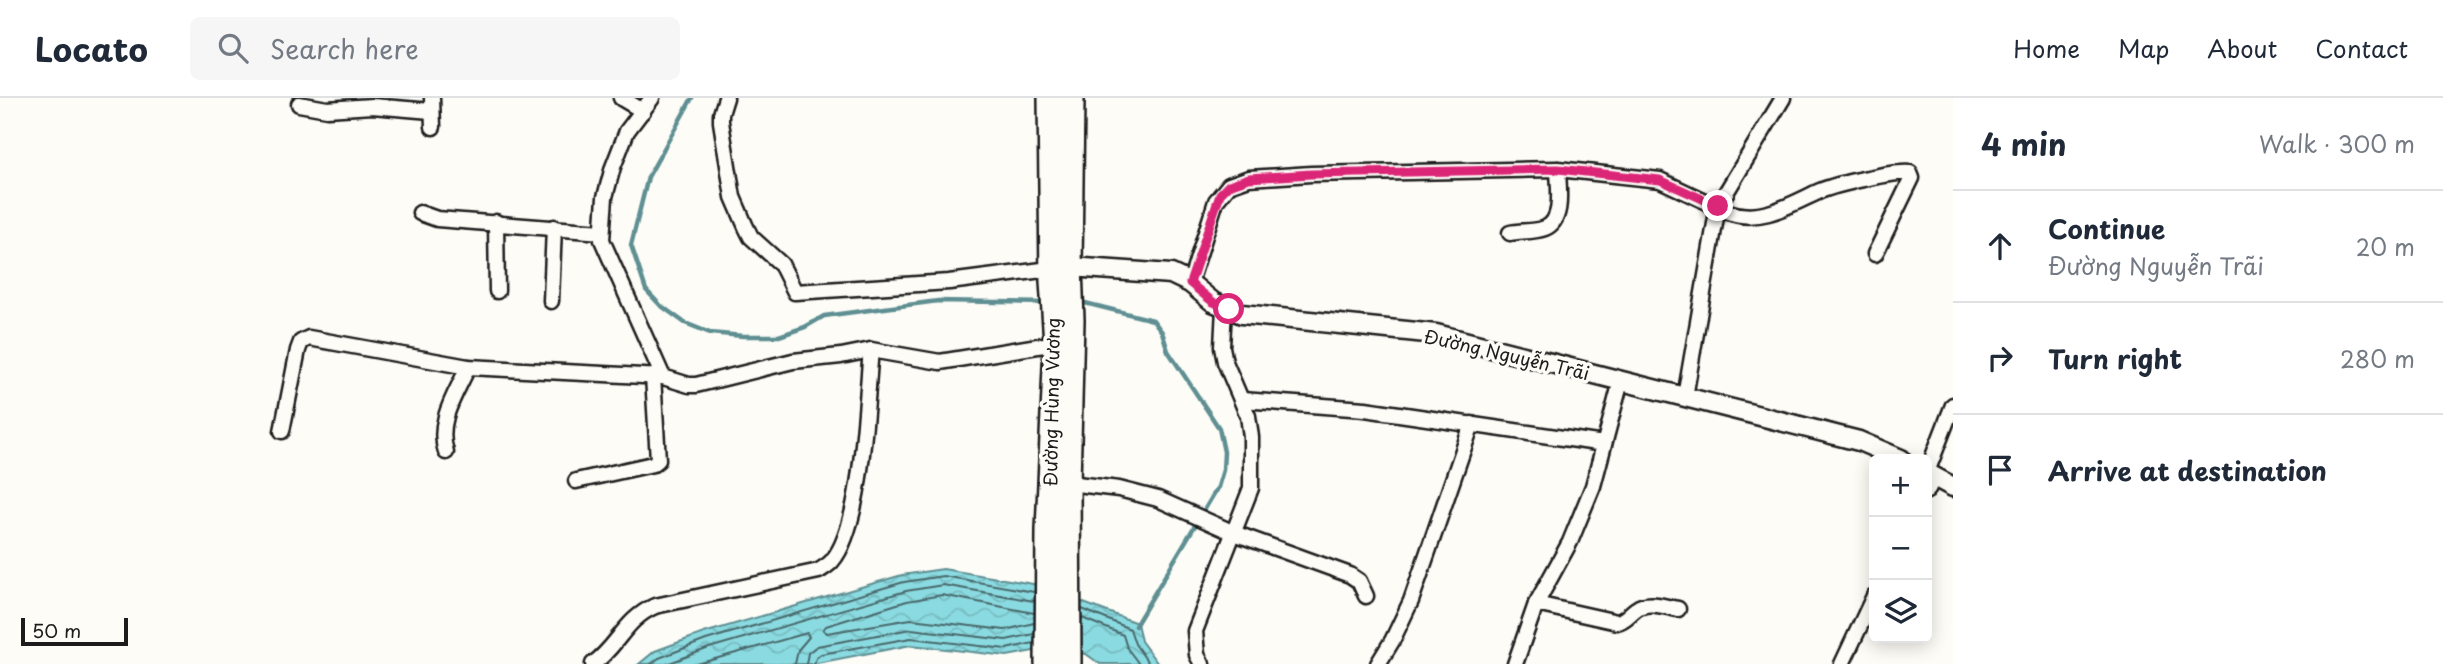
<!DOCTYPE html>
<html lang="en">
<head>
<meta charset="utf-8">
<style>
	body { margin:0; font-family:"Playpen Sans",sans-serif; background:#f6f6f7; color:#1f2937 }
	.controls { position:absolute; right:21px; bottom:21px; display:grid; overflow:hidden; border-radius:10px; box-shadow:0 4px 18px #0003 }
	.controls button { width:63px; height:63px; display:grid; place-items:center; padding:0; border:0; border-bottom:2px solid #e0e1e3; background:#fff; color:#1f2937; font:35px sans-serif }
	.scale { position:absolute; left:21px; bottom:18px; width:107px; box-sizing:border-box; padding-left:7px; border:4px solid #1c1c1c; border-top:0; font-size:19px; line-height:24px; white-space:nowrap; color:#1c1c1c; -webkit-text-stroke:5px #fdfcf7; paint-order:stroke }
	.stop { position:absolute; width:21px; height:21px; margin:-16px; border:5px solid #db2777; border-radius:50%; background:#fff }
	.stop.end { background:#db2777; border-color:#fff; box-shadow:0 2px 7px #0008 }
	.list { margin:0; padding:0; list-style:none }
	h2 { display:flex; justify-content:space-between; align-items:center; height:91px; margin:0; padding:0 28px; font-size:30px }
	h2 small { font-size:23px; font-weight:400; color:#747a83 }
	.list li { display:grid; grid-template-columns:46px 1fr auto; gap:21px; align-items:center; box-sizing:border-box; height:112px; padding:0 28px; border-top:2px solid #e0e1e3 }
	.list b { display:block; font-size:26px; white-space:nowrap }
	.list p { margin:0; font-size:23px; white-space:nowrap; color:#747a83 }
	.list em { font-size:23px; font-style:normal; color:#747a83 }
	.icon { flex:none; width:38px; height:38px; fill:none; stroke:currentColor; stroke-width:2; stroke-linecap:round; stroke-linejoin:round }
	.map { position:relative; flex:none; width:1953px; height:566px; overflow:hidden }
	header { display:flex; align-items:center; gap:42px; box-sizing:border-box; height:98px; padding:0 35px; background:#fff; border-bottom:2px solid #e0e1e3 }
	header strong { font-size:33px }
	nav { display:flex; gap:38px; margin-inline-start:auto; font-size:24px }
	.search { width:490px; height:63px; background:#f6f6f7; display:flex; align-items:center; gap:18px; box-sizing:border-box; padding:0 24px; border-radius:10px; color:#747a83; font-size:26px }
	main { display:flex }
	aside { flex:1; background:#fff }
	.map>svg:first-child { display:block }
</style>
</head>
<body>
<header>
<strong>Locato</strong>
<div class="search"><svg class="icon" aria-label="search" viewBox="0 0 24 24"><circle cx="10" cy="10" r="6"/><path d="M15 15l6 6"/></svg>Search here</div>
<nav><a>Home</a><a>Map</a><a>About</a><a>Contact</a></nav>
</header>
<main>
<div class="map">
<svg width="1953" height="566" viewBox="0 0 1953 566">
	<defs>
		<pattern id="water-waves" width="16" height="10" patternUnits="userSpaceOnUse" patternTransform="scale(1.75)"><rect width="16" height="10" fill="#8adbe1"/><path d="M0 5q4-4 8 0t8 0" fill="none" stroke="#76bbc0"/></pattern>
	</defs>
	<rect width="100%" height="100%" fill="#fdfcf7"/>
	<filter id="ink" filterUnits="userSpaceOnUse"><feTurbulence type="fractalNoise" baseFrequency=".0143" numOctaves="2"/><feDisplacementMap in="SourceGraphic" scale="14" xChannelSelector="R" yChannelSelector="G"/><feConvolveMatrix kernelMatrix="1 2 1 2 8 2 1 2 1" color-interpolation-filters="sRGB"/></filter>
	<g filter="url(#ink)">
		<!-- water -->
		<path fill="url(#water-waves)" stroke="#5e8f92" stroke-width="2" d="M943,471L1033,486L1137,525L1141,543L1158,566H1100L1086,556L1055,549L1007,558L911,547L812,566H639L655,553L704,535L902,477Z"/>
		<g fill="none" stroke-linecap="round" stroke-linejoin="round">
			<!-- shore -->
			<g stroke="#48686b" stroke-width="2">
				<path d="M1082,511L1130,531L1135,546L1149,566"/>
				<path d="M1082,520L1123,537L1127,550L1139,566"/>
				<path d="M1034,525L1005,532L911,521L827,535L823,532L826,528L907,503L942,497L1034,515"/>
				<path d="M651,566L659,560L706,542L904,484L943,478L1034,494"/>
				<path d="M667,566L709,550L906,493L943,487L1034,503"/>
				<path d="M697,566L807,535L809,539L798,552L795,566"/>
				<path d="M806,566L808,555L817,548L911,531L1006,542L1034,536"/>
				<path d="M814,566L816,560L821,556L911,540L1006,551L1034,545"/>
			</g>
			<!-- stream -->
			<g stroke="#5e8f92" stroke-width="4.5">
				<path d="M692,0L648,79L631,147L646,192L660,207L685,225L710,235L743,238H779L805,229L824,218L938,203L1047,205"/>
				<path d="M1077,203L1153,222L1162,234L1168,253L1219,330L1224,354L1223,372L1218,389L1135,528"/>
			</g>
			<!-- minor casing -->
			<g stroke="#1c1c1c" stroke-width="19">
				<g id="minor">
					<path d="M432,0L433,29"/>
					<path d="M621,0L643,13"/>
					<path d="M652,0L627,33L613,69L605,99L602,142L663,279L689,287H696L793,263L841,258L871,252L940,264L1056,245"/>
					<path d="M726,0L721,16V24L733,99L746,129L751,139L781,166L795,194L949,184L1058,170"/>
					<path d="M299,6L327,11L372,8L431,13"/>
					<path d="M420,115L437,121L602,134"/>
					<path d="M496,124L497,193"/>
					<path d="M1510,135C1521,133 1535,134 1545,130C1565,122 1558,88 1558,71"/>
					<path d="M1190,185L1216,103L1229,87L1249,80L1311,76L1558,71L1660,82L1728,114C1761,126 1791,106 1820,93C1837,86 1893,73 1910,75L1912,80L1875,156"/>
					<path d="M551,203L554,129"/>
					<path d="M1685,299L1718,108L1783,0"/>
					<path d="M1242,302L1365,311L1604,346"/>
					<path d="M282,333L298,252L301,244L309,240L468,269L663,279"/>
					<path d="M446,354C436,323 456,296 468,269"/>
					<path d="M1927,374L1953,307"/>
					<path d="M576,383L653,366L658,362L653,278"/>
					<path d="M1068,385L1119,391L1158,401L1234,435L1350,477L1359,483L1366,498"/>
					<path d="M1927,393L1934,379"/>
					<path d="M1536,506L1617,524C1626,522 1629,516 1636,511C1648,502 1665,509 1678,511"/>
					<path d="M593,566C618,548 625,521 655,508L819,473C823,470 829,467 832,463C863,428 866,301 871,252"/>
					<path d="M1202,566L1197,557L1195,533L1251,390V339L1248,318L1225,264L1222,249L1224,209"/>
					<path d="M1378,566L1392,543L1411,503L1472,326"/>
					<path d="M1515,566L1536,506L1570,444L1593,388L1621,283"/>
					<path d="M1842,566L1874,498"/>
				</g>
			</g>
			<!-- tertiary casing -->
			<g stroke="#1c1c1c" stroke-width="23">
				<g id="tertiary">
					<path d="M1070,169L1171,176L1190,185L1213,204L1242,216L1436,236L1859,343L1901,361"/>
					<path d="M1927,375L1953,389"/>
				</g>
			</g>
			<!-- trunk casing -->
			<g stroke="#1c1c1c" stroke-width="28">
				<g id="trunk">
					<path d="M1047,566L1048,432L1056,245L1052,183L1050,0"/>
					<path d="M1069,566L1068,385L1072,222L1070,169L1072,0"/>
				</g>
			</g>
			<!-- minor -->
			<use href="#minor" stroke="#fdfcf7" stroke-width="14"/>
			<!-- tertiary -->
			<use href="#tertiary" stroke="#fdfcf7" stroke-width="18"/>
			<!-- trunk -->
			<use href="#trunk" stroke="#fdfcf7" stroke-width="23"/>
		</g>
	</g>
	<g fill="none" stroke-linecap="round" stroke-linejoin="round" filter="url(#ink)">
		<!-- route -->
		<path stroke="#db2777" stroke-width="9" d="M1229,211L1213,204L1190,185L1220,96L1229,87L1249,80L1311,76L1558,71L1660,82L1718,108"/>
	</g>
	<g text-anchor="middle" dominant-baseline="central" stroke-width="7" stroke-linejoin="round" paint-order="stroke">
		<!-- street labels -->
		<g font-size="18" fill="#1c1c1c" stroke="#fdfcf7">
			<text transform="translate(1507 256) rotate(13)">Đường Nguyễn Trãi</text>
			<text transform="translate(1051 304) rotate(-89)">Đường Hùng Vương</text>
		</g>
	</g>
</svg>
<div class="controls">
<button>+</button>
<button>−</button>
<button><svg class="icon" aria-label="layers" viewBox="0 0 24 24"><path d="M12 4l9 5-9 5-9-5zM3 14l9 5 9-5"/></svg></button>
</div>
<div class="scale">50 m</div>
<div class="stop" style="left:1229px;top:211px"></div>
<div class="stop end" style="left:1718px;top:108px"></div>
</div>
<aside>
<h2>4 min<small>Walk · 300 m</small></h2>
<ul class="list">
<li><svg class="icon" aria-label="ahead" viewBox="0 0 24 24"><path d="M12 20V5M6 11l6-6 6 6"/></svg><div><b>Continue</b><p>Đường Nguyễn Trãi</p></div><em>20 m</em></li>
<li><svg class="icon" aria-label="right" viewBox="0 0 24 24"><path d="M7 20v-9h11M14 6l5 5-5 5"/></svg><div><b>Turn right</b></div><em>280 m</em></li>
<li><svg class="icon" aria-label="arrive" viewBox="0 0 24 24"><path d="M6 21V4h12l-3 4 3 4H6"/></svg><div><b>Arrive at destination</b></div></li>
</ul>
</aside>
</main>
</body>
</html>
